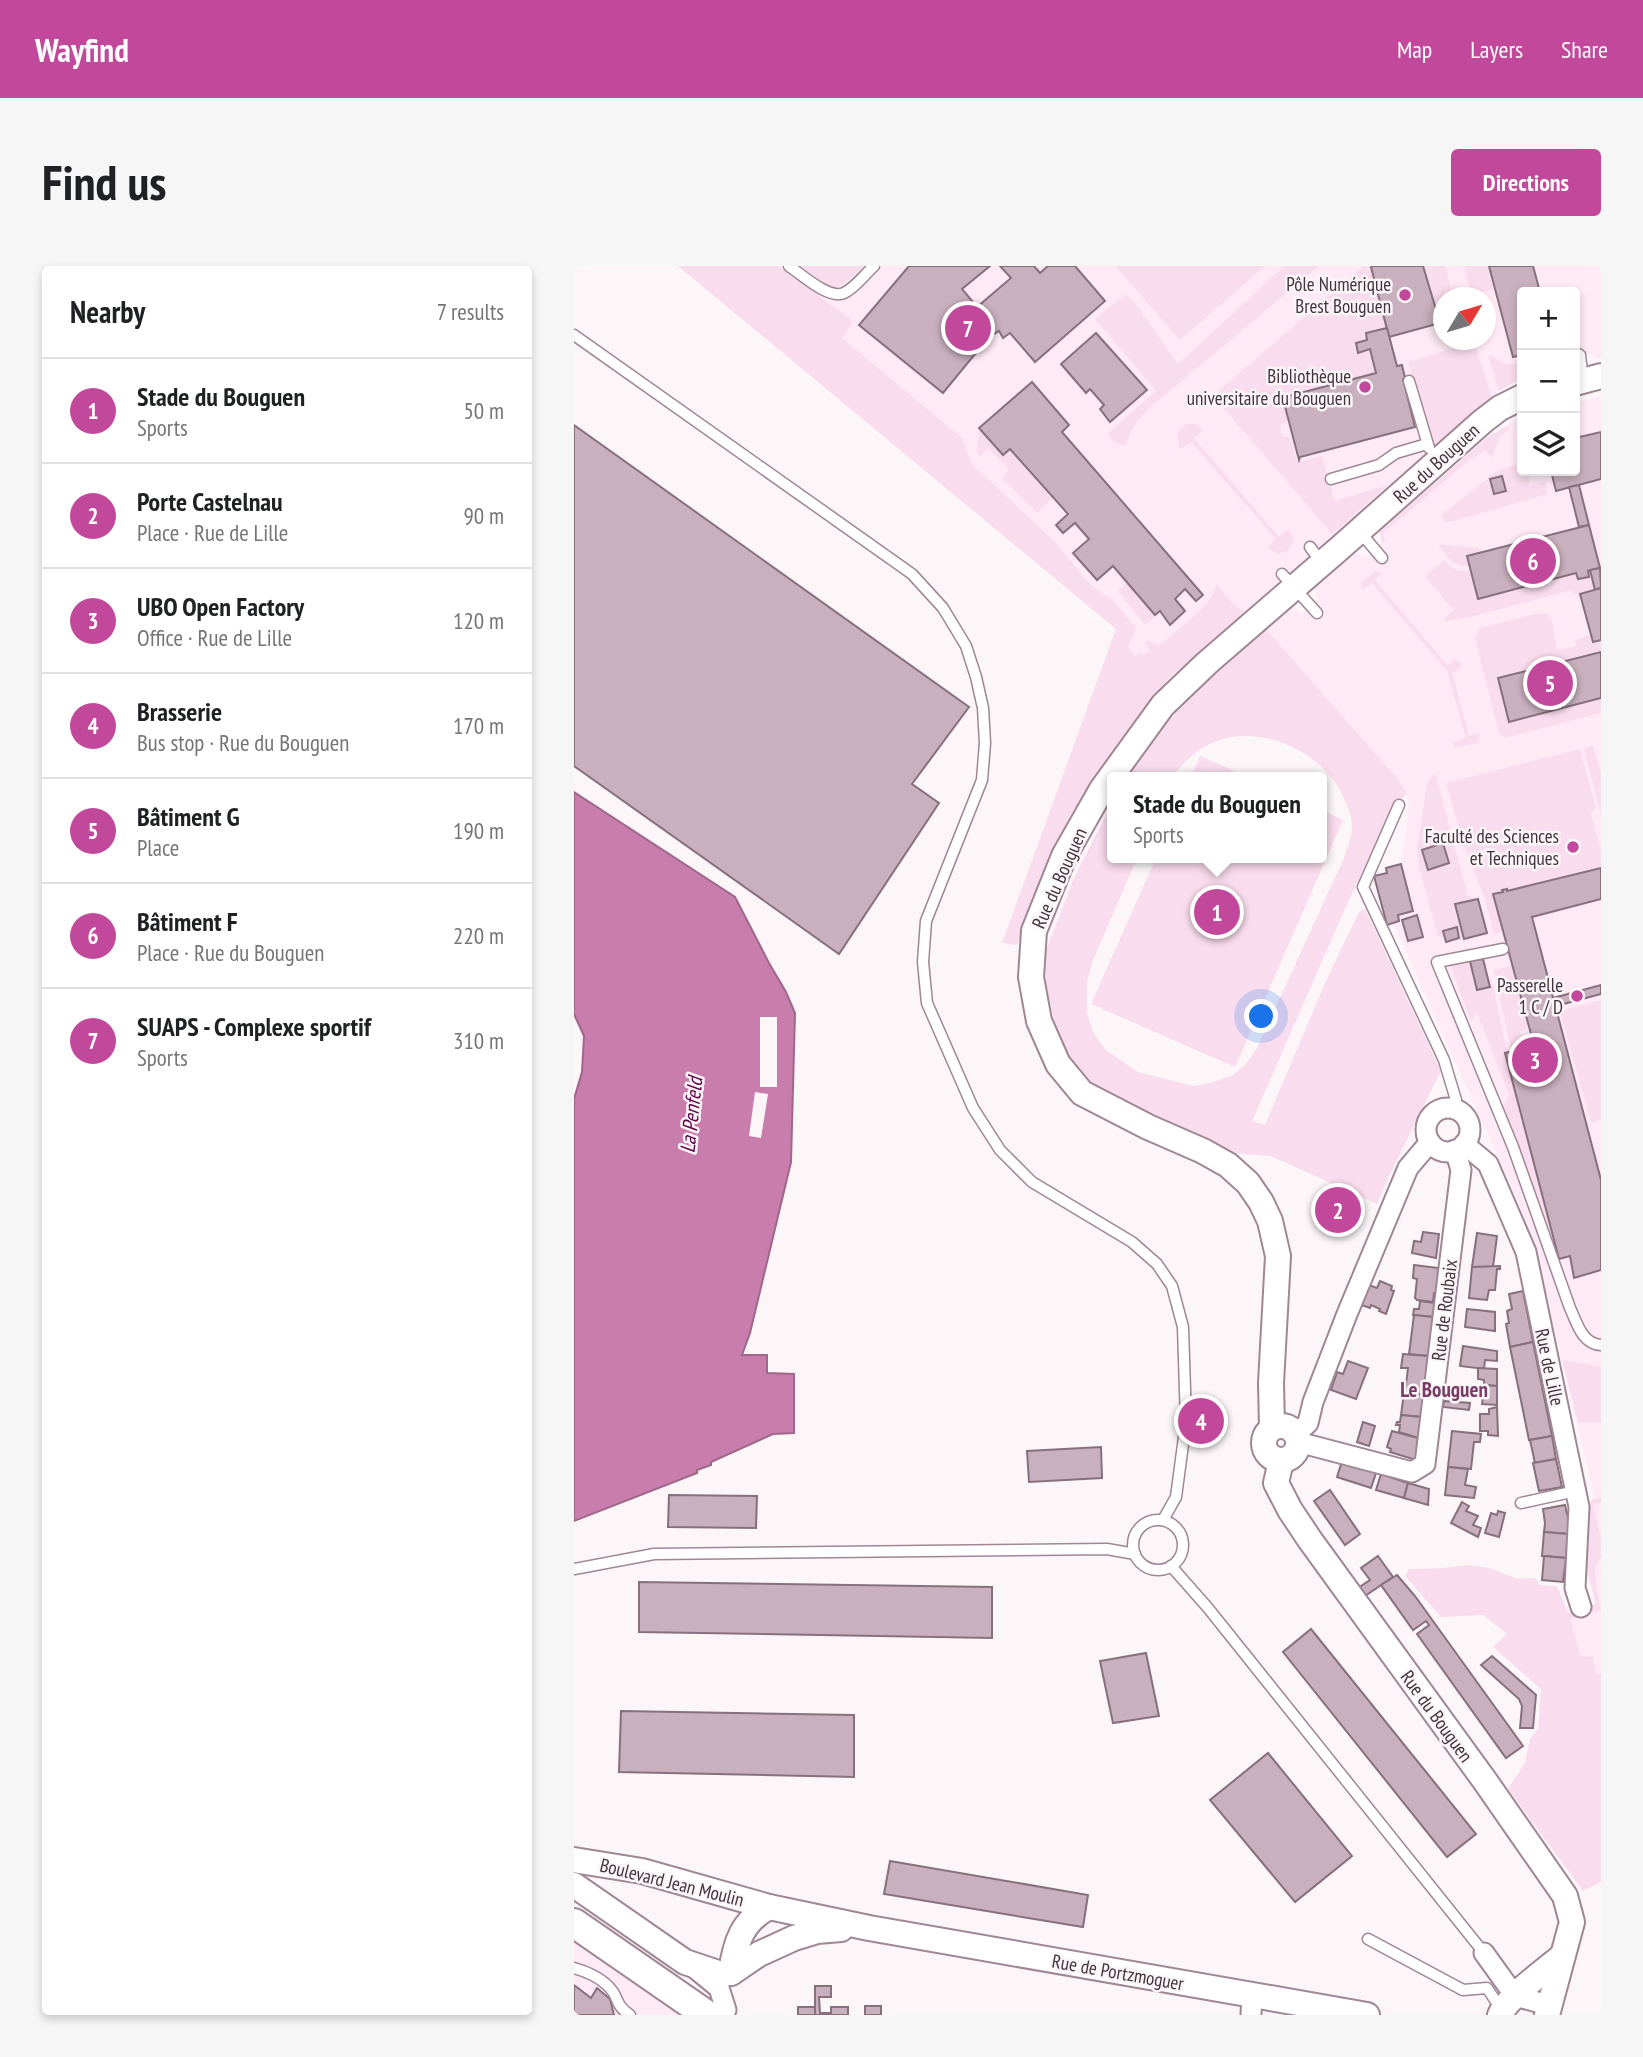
<!DOCTYPE html>
<html lang="en">
<head>
<meta charset="utf-8">
<style>
	body { margin:0; font-family:"PT Sans Narrow",sans-serif; background:#f6f6f6; color:#202124 }
	.controls { position:absolute; right:21px; top:21px; display:grid; overflow:hidden; border-radius:7px; box-shadow:0 4px 10px #0003 }
	.controls button { width:63px; height:63px; display:grid; place-items:center; padding:0; border:0; border-bottom:2px solid #e0e0e0; background:#fff; color:#202124; font:35px sans-serif }
	.compass { position:absolute; left:859px; top:21px; width:63px; height:63px; border-radius:50%; background:#fff; box-shadow:0 4px 10px #0003; rotate:52deg }
	.you { position:absolute; left:688px; top:751px; width:24px; height:24px; margin:-18px; border:5px solid #fff; border-radius:50%; background:#1a73e8; box-shadow:0 0 0 10px #1a73e833 }
	.badge { display:grid; place-items:center; width:46px; height:46px; border-radius:50%; background:#c2489c; color:#fff; font-size:23px; font-weight:700 }
	.pin { position:absolute; translate:-50% -50%; border:4px solid #fff; box-shadow:0 2px 7px #0006 }
	.popup { position:absolute; left:533px; top:506px; width:220px; height:91px; box-sizing:border-box; display:grid; place-content:center; border-radius:7px; background:#fff; filter:drop-shadow(0 2px 5px #0005); font-size:23px; white-space:nowrap; color:#757577 }
	.popup b { font-size:26px; color:#202124 }
	.popup::after { content:''; position:absolute; left:50%; top:100%; margin-left:-14px; border:14px solid transparent; border-top-color:#fff }
	.list { margin:0; padding:0; list-style:none }
	h2 { display:flex; justify-content:space-between; align-items:center; height:91px; margin:0; padding:0 28px; font-size:30px }
	h2 small { font-size:23px; font-weight:400; color:#757577 }
	.list li { display:grid; grid-template-columns:46px 1fr auto; gap:21px; align-items:center; box-sizing:border-box; height:105px; padding:0 28px; border-top:2px solid #e0e0e0 }
	.list b { display:block; font-size:26px; white-space:nowrap }
	.list p { margin:0; font-size:23px; white-space:nowrap; color:#757577 }
	.list em { font-size:23px; font-style:normal; color:#757577 }
	.icon { flex:none; width:38px; height:38px; fill:none; stroke:currentColor; stroke-width:2; stroke-linecap:round; stroke-linejoin:round }
	.map { position:relative; flex:none; width:1027px; height:1749px; overflow:hidden; border-radius:7px }
	header { display:flex; align-items:center; gap:42px; box-sizing:border-box; height:98px; padding:0 35px; background:#c2489c; color:#fff }
	header strong { font-size:33px }
	nav { display:flex; gap:38px; margin-inline-start:auto; font-size:24px }
	.intro { display:flex; align-items:center; justify-content:space-between; box-sizing:border-box; height:168px; padding:0 42px }
	h1 { margin:0; font-size:49px }
	.button { padding:18px 32px; border-radius:7px; background:#c2489c; color:#fff; font-size:24px; font-weight:700 }
	main { display:flex; gap:42px; padding:0 42px }
	aside { flex:1; background:#fff; border-radius:7px; box-shadow:0 4px 10px #0003 }
	.map>svg:first-child { display:block }
</style>
</head>
<body>
<header>
<strong>Wayfind</strong>
<nav><a>Map</a><a>Layers</a><a>Share</a></nav>
</header>
<div class="intro"><h1>Find us</h1><a class="button">Directions</a></div>
<main>
<aside>
<h2>Nearby<small>7 results</small></h2>
<ul class="list">
<li><span class="badge">1</span><div><b>Stade du Bouguen</b><p>Sports</p></div><em>50 m</em></li>
<li><span class="badge">2</span><div><b>Porte Castelnau</b><p>Place · Rue de Lille</p></div><em>90 m</em></li>
<li><span class="badge">3</span><div><b>UBO Open Factory</b><p>Office · Rue de Lille</p></div><em>120 m</em></li>
<li><span class="badge">4</span><div><b>Brasserie</b><p>Bus stop · Rue du Bouguen</p></div><em>170 m</em></li>
<li><span class="badge">5</span><div><b>Bâtiment G</b><p>Place</p></div><em>190 m</em></li>
<li><span class="badge">6</span><div><b>Bâtiment F</b><p>Place · Rue du Bouguen</p></div><em>220 m</em></li>
<li><span class="badge">7</span><div><b>SUAPS - Complexe sportif</b><p>Sports</p></div><em>310 m</em></li>
</ul>
</aside>
<div class="map">
<svg width="1027" height="1749" viewBox="0 0 1027 1749">
	<rect width="100%" height="100%" fill="#fcf6f9"/>
	<!-- built -->
	<g fill="#ffeaf6" fill-rule="evenodd">
		<path d="M104,0H1027V92L1024,93L1014,87L1001,90V26H948V112L925,125L855,183L850,193L745,282L741,278L730,288L736,290L595,412L495,551L473,598L428,677L542,363ZM870,32H912V74H870Z"/>
		<path d="M1027,130V1481L1007,1392L994,1347L1022,1338L1011,1298L1013,1243L1020,1230L988,1094L958,977L943,933L819,657L825,655L824,649L839,645L827,598L835,540L833,528L823,512L693,364L718,342L728,347L743,335L744,333L741,321L781,287L794,291L808,277L806,265L915,170L948,151V205H1001V137Z"/>
		<path d="M0,1675L106,1749H0Z"/>
	</g>
	<!-- green -->
	<g fill="#f9dced">
		<path d="M104,0H203L275,52L279,56L268,72L388,172L398,198L482,277L511,313L523,324L537,333L562,362L554,381L561,390L566,387L570,389L576,385L571,376L575,375L582,379L587,378C602,365 642,336 642,318L664,343L666,342L671,347L595,412L523,510L495,551L473,598L443,679L428,677L542,363Z"/>
		<path d="M223,0H290C255,32 260,27 223,0Z"/>
		<path d="M541,0H691L606,74Z"/>
		<path d="M710,0H745L574,143L560,160L551,179L542,178L533,168L582,125L521,53L552,28L566,44L604,98Z"/>
		<path d="M789,0H799L797,2L813,62L792,67L793,74L782,77L784,87L796,83L802,107L706,159L709,171L716,170L723,196L748,190L761,235L814,219L758,268L639,130Z"/>
		<path d="M849,0H871L879,31L870,32L869,56L866,57Z"/>
		<path d="M890,0H915L921,23L897,29Z"/>
		<path d="M900,76L918,132L858,181L834,96Z"/>
		<path d="M914,89L933,98L948,97V112L925,125Z"/>
		<path d="M616,158H621L630,164L620,172L705,271L715,263L720,274L714,285L704,288L693,282L702,273L617,176L606,184L603,168L610,159Z"/>
		<path d="M933,160L935,164L925,172L918,192L911,184L892,197L809,267L811,276L808,277L806,265L915,170Z"/>
		<path d="M405,162L429,189L436,183L476,230L479,231L464,247L428,213L435,203L414,182L406,191L403,186Z"/>
		<path d="M948,197V205H953L956,220L971,215L974,228L876,256L869,255L868,249L924,204Z"/>
		<path d="M865,278L903,282L909,287L893,290L895,300C879,302 874,291 865,280Z"/>
		<path d="M870,294C879,303 884,307 898,304L904,333L1002,307L1005,313L1015,311L1014,305L1016,304L1021,324L999,328L998,324L893,352L871,355L870,353L879,344L851,310Z"/>
		<path d="M802,305L809,307L801,314L873,399L882,393L887,398L886,403L878,406L895,470L906,467L903,477L880,482L879,476L892,472L873,405L798,317L788,324L787,317Z"/>
		<path d="M553,316L581,348V351L571,359L544,325Z"/>
		<path d="M961,348H973L978,353L983,384L1002,380L1001,374L1017,369L1019,376L1027,374V386L924,413L936,456L1027,432V447L931,472L925,467L901,373L906,362Z"/>
		<path d="M693,364L823,512L833,528L824,535L774,636L678,855L691,859L751,717L785,646L791,643L867,805L814,912L803,938L697,890L656,887L528,826L508,811L489,787L479,751L472,716L471,687L500,612L538,537V592H563L518,697L513,716V747L519,766L532,784L564,806L619,820L636,817L659,809L672,798L683,782L770,592C773,582 778,571 778,561C778,552 775,543 771,535C755,493 703,464 658,471C632,475 613,491 598,511H554C569,488 584,466 603,445C630,416 662,390 693,364Z"/>
		<path d="M1019,480L1027,507V550L1010,482Z"/>
		<path d="M1006,483L1022,542L1017,548L1027,584V602L933,625L932,623L929,624L930,665L920,668L910,630L890,579L872,517Z"/>
		<path d="M626,490L674,511H617Z"/>
		<path d="M861,507L894,630L904,633L882,638L890,673L885,672L882,661L869,665L871,672L864,670L845,601L843,582L853,518Z"/>
		<path d="M748,544L769,554L661,801L517,738L582,592H748Z"/>
		<path d="M896,695L903,724L919,720L933,785L931,787L985,993L929,842L935,829L903,746L897,755L876,699Z"/>
		<path d="M939,699L956,761L946,765L951,781L937,784L920,704Z"/>
		<path d="M1027,734V854L1017,857L986,745Z"/>
		<path d="M988,1094L1027,1101V1156L1004,1157Z"/>
		<path d="M1027,1231V1236L1019,1239L1027,1272V1291L1021,1303L1022,1321L1027,1344L996,1353L1007,1391L1019,1390L1022,1408H1027V1616L1009,1625L934,1523L951,1497L956,1473L964,1463L967,1423L919,1381L933,1368L909,1349L867,1351L831,1310L835,1303L870,1302L895,1299L915,1302L944,1313L961,1312L966,1319L983,1320L994,1347L1022,1338L1011,1298L1013,1243L1018,1234Z"/>
	</g>
	<!-- water -->
	<path fill="#c87dac" stroke="#9f678a" stroke-width="2" d="M0,526L161,631L195,697L212,726L221,747L217,896L176,1067L168,1089H193V1107L220,1108V1167L199,1168L137,1196V1199L123,1204V1207L0,1255V833L8,806L10,770L0,748Z"/>
	<!-- pier -->
	<g fill="#fcf6f9">
		<rect x="186" y="751" width="17" height="70"/>
		<path d="M181,826L194,828L187,872L175,870Z"/>
	</g>
	<!-- building -->
	<g fill="#c9b0be" stroke="#87707e" stroke-width="2">
		<path d="M335,0H416L388,23L403,41L437,12L426,0H460L466,7L474,0H501L531,35L461,96L436,67L429,72L425,65L420,68L419,66L369,127L285,59Z"/>
		<path d="M799,0H849L866,57L815,71L797,1Z"/>
		<path d="M915,0H959L966,26H948V89L939,91Z"/>
		<path d="M813,62L823,100L828,99L831,112L829,113L841,161L726,191L725,194L708,129H710L711,131L802,107L796,83L784,87L782,77L793,74L792,67Z"/>
		<path d="M522,67L573,124L536,156L526,143L530,139L516,123L512,127L487,98Z"/>
		<path d="M458,116L495,159L488,166L629,329L622,335L611,323L601,333L611,345L596,359L586,345L581,349L539,300L523,314L499,287L515,273L501,257L489,267L482,259L494,248L436,183L429,189L405,162Z"/>
		<path d="M0,159L395,441L338,518L365,537L265,688L0,500Z"/>
		<path d="M1027,166V213L982,225L977,205H1001V172Z"/>
		<path d="M928,210L932,225L920,228L916,213Z"/>
		<path d="M1005,219L1015,259L1005,261L995,221Z"/>
		<path d="M1015,259L1026,302L1014,305L1015,311L1004,313L1002,307L904,333L893,290Z"/>
		<path d="M1026,302L1027,322L1021,324L1016,304Z"/>
		<path d="M1027,322V374L1019,376L1006,328Z"/>
		<path d="M1027,386V432L935,456L924,412Z"/>
		<path d="M869,577L875,597L854,604L848,584Z"/>
		<path d="M827,598L839,645L824,649L825,655L813,659L800,610L813,607L812,602Z"/>
		<path d="M1027,602V633L958,651L1027,914V1004L1000,1012L996,990L985,993L931,787L960,779L919,628L929,626L928,624L933,623V625Z"/>
		<path d="M904,633L913,667L890,673L881,638Z"/>
		<path d="M843,649L849,671L834,675L828,654Z"/>
		<path d="M883,661L885,672L872,676L869,665Z"/>
		<path d="M909,693L916,721L903,724L896,695Z"/>
		<path d="M1027,719V728L982,740L979,732Z"/>
		<path d="M849,966L865,968L862,992L838,987L840,975L847,976Z"/>
		<path d="M903,967L923,970L919,1001H898Z"/>
		<path d="M840,999L865,1002L862,1027H860L859,1036L843,1034L841,1032L843,1013L839,1012Z"/>
		<path d="M926,1000V1003H923L921,1024H915L913,1034L895,1032L898,1001Z"/>
		<path d="M806,1015L818,1020L817,1024L820,1025L812,1048L805,1045L806,1043L797,1039L796,1042L787,1039L795,1019L803,1022Z"/>
		<path d="M949,1025L959,1076L936,1081L932,1058L935,1057L933,1045L938,1043L935,1028Z"/>
		<path d="M846,1035L861,1037L859,1051L839,1049L840,1043H845Z"/>
		<path d="M893,1043L921,1046V1065L891,1061Z"/>
		<path d="M840,1049L859,1051L854,1090L835,1088Z"/>
		<path d="M959,1076L978,1170L955,1174L936,1081Z"/>
		<path d="M889,1080L923,1085V1095L911,1094L910,1103L886,1100Z"/>
		<path d="M829,1088L854,1090L850,1129L831,1127L834,1102H827Z"/>
		<path d="M774,1095L794,1102L782,1133L757,1124L763,1106L769,1108Z"/>
		<path d="M904,1102L923,1103V1120L910,1119V1114L904,1113Z"/>
		<path d="M908,1119L923,1120V1139L908,1138L910,1122L907,1121Z"/>
		<path d="M830,1127L850,1129L847,1151L827,1149Z"/>
		<path d="M870,1135L896,1137L895,1144L869,1141Z"/>
		<path d="M923,1141L924,1170L914,1169V1165H906V1148H915V1143Z"/>
		<path d="M827,1149L847,1151L844,1172L825,1166L826,1159H822L823,1156H826Z"/>
		<path d="M789,1156L801,1160L795,1180L783,1176Z"/>
		<path d="M818,1165L844,1172L842,1194L816,1186L817,1183L813,1181Z"/>
		<path d="M878,1165L907,1168L906,1176H900L897,1203L874,1201Z"/>
		<path d="M978,1170L982,1193L961,1197L956,1174Z"/>
		<path d="M527,1181L528,1212L455,1216L453,1185Z"/>
		<path d="M982,1193L988,1221L965,1225L959,1197Z"/>
		<path d="M768,1195L802,1207L797,1222L763,1211Z"/>
		<path d="M874,1201L894,1203L891,1219L902,1221L900,1232L871,1229Z"/>
		<path d="M807,1208L834,1217L830,1232L802,1224Z"/>
		<path d="M834,1217L855,1223L854,1239L830,1232Z"/>
		<path d="M756,1224L786,1268L771,1279L740,1235Z"/>
		<path d="M95,1229L183,1230L182,1262L94,1261Z"/>
		<path d="M888,1236L895,1240L892,1245L904,1250L899,1259L907,1262L904,1271L877,1257Z"/>
		<path d="M991,1239L995,1256L994,1268L970,1266L971,1257L969,1243Z"/>
		<path d="M924,1245L931,1247L925,1271L911,1267L917,1247L923,1249Z"/>
		<path d="M970,1266L994,1268L992,1292L968,1290Z"/>
		<path d="M804,1290L819,1311L791,1330L784,1322L796,1314L787,1302Z"/>
		<path d="M970,1290L992,1292L989,1316L968,1314Z"/>
		<path d="M823,1309L841,1330L949,1480L932,1492L843,1368L855,1359L852,1355L839,1364L807,1319Z"/>
		<path d="M65,1316L418,1321V1372L65,1366Z"/>
		<path d="M737,1363L902,1568L873,1591L709,1386Z"/>
		<path d="M572,1387L585,1450L539,1457L526,1395Z"/>
		<path d="M918,1390L962,1429L959,1462H946L948,1440L945,1433L907,1399Z"/>
		<path d="M47,1445L280,1449V1511L45,1506Z"/>
		<path d="M694,1487L778,1590L721,1636L636,1534Z"/>
		<path d="M316,1595L514,1629L509,1661L310,1628Z"/>
		<path d="M0,1719L17,1732L23,1722L36,1733L40,1749H0Z"/>
		<path d="M241,1720H257V1731H245L246,1747H257V1749H241Z"/>
		<rect x="291" y="1740" width="16" height="9"/>
		<rect x="224" y="1741" width="17" height="8"/>
		<rect x="257" y="1741" width="17" height="8"/>
	</g>
	<g fill="none" stroke-linecap="round" stroke-linejoin="round">
		<!-- service casing -->
		<g stroke="#9f8795" stroke-width="13">
			<g id="service">
				<path d="M215,0C227,8 255,34 270,27C281,22 291,8 300,0"/>
				<path d="M0,69L338,308L369,342L392,380L402,411L409,442L411,477L408,514L352,655L349,696L353,737L399,842L426,884L458,916L558,976L583,998L598,1020L609,1061L612,1156L602,1231L589,1254"/>
				<path d="M1001,86L1006,89L1009,114"/>
				<path d="M835,115L855,182"/>
				<path d="M757,213L805,199L822,187L853,178"/>
				<path d="M786,266L808,292"/>
				<path d="M736,281L748,297"/>
				<path d="M708,308L743,347"/>
				<path d="M825,539L789,621L870,794L882,834L881,843"/>
				<path d="M929,683L863,696L939,881L996,1042C1003,1057 1008,1078 1027,1079"/>
				<path d="M947,1237L1002,1225"/>
				<circle cx="584" cy="1279" r="25"/>
				<path d="M597,1300L634,1342L910,1687"/>
				<path d="M0,1303L80,1288L533,1283L561,1288"/>
				<path d="M794,1673L889,1724L913,1722L927,1743"/>
				<path d="M0,1702C12,1705 27,1712 36,1722C46,1733 40,1738 56,1749"/>
			</g>
		</g>
		<!-- minor casing -->
		<g stroke="#9f8795" stroke-width="23">
			<g id="minor">
				<circle cx="874" cy="864" r="22"/>
				<path d="M890,878L914,898L952,986L1005,1241L1001,1322L1007,1341"/>
				<path d="M722,1168L734,1157L739,1136L773,1048L834,902L856,876"/>
				<path d="M724,1176L838,1206L851,1198L887,904L881,884"/>
				<path d="M910,1687L941,1730L974,1739"/>
				<path d="M123,1704L145,1722L152,1744"/>
				<path d="M677,1749L678,1729"/>
			</g>
		</g>
		<!-- tertiary casing -->
		<g stroke="#9f8795" stroke-width="28">
			<g id="tertiary">
				<path d="M1001,117L1027,110"/>
				<circle cx="707" cy="1177" r="17"/>
				<path d="M698,1162L697,1117L704,990L696,955L687,936L674,917L654,899L629,885L574,861L508,827L484,798L465,755L457,711L460,665L490,590L528,523L589,439L633,397L767,281L909,155L926,142L948,131"/>
				<path d="M707,1195L702,1217L716,1244L736,1274L911,1515L991,1630L998,1656L973,1749"/>
				<path d="M0,1594L68,1605L195,1641L295,1662L793,1749"/>
				<path d="M0,1619L111,1696L147,1708L157,1707L185,1688L220,1672L243,1665L267,1663"/>
				<path d="M157,1707C161,1677 168,1655 195,1641"/>
				<path d="M926,1749C933,1731 972,1704 988,1690"/>
			</g>
		</g>
		<!-- secondary casing -->
		<g stroke="#9f8795" stroke-width="32">
			<path id="secondary" d="M0,1657L133,1749"/>
		</g>
		<!-- service -->
		<use href="#service" stroke="#fff" stroke-width="10"/>
		<!-- minor -->
		<use href="#minor" stroke="#fff" stroke-width="19"/>
		<!-- tertiary -->
		<use href="#tertiary" stroke="#fff" stroke-width="24"/>
		<!-- secondary -->
		<use href="#secondary" stroke="#fff" stroke-width="28"/>
	</g>
	<!-- markers -->
	<g fill="#c2489c" stroke="#fcf6f9" stroke-width="2.5">
		<circle cx="831" cy="29" r="7"/>
		<circle cx="791" cy="121" r="7"/>
		<circle cx="999" cy="581" r="7"/>
		<circle cx="1003" cy="730" r="7"/>
	</g>
	<g text-anchor="middle" dominant-baseline="central" stroke-width="5" stroke-linejoin="round" paint-order="stroke">
		<!-- poi labels -->
		<g font-size="19" fill="#3f353b" stroke="#fcf6f9" text-anchor="end">
			<text x="817" y="18">Pôle Numérique<tspan x="817" dy="22">Brest Bouguen</tspan></text>
			<text x="777" y="110">Bibliothèque<tspan x="777" dy="22">universitaire du Bouguen</tspan></text>
			<text x="985" y="570">Faculté des Sciences<tspan x="985" dy="22">et Techniques</tspan></text>
			<text x="989" y="719">Passerelle<tspan x="989" dy="22">1 C / D</tspan></text>
		</g>
		<!-- street labels -->
		<g font-size="19" fill="#3f353b" stroke="#fcf6f9">
			<text transform="translate(862 197) rotate(-42)">Rue du Bouguen</text>
			<text transform="translate(485 612) rotate(-66)">Rue du Bouguen</text>
			<text transform="translate(870 1044) rotate(-83)">Rue de Roubaix</text>
			<text transform="translate(976 1101) rotate(78)">Rue de Lille</text>
			<text transform="translate(863 1450) rotate(54)">Rue du Bouguen</text>
			<text transform="translate(98 1616) rotate(14)">Boulevard Jean Moulin</text>
			<text transform="translate(544 1706) rotate(10)">Rue de Portzmoguer</text>
		</g>
		<!-- water labels -->
		<g font-size="21" font-style="italic" fill="#62034a" stroke="#fcf6f9">
			<text transform="translate(117 849) rotate(-84)">La Penfeld</text>
		</g>
		<!-- neighbourhood labels -->
		<g font-size="21" font-weight="bold" fill="#793c64" stroke="#fcf6f9">
			<text x="870" y="1123">Le Bouguen</text>
		</g>
	</g>
</svg>
<div class="controls">
<button>+</button>
<button>−</button>
<button><svg class="icon" aria-label="layers" viewBox="0 0 24 24"><path d="M12 4l9 5-9 5-9-5zM3 14l9 5 9-5"/></svg></button>
</div>
<svg class="compass" viewBox="-18 -18 36 36"><path d="M0-13l5 13h-10z" fill="#e53935"/><path d="M0 13l5-13h-10z" fill="#757577"/></svg>
<div class="you"></div>
<div class="pin badge" style="left:643px;top:646px">1</div>
<div class="popup"><b>Stade du Bouguen</b>Sports</div>
<div class="pin badge" style="left:764px;top:944px">2</div>
<div class="pin badge" style="left:961px;top:794px">3</div>
<div class="pin badge" style="left:627px;top:1155px">4</div>
<div class="pin badge" style="left:976px;top:417px">5</div>
<div class="pin badge" style="left:959px;top:295px">6</div>
<div class="pin badge" style="left:394px;top:62px">7</div>
</div>
</main>
</body>
</html>
